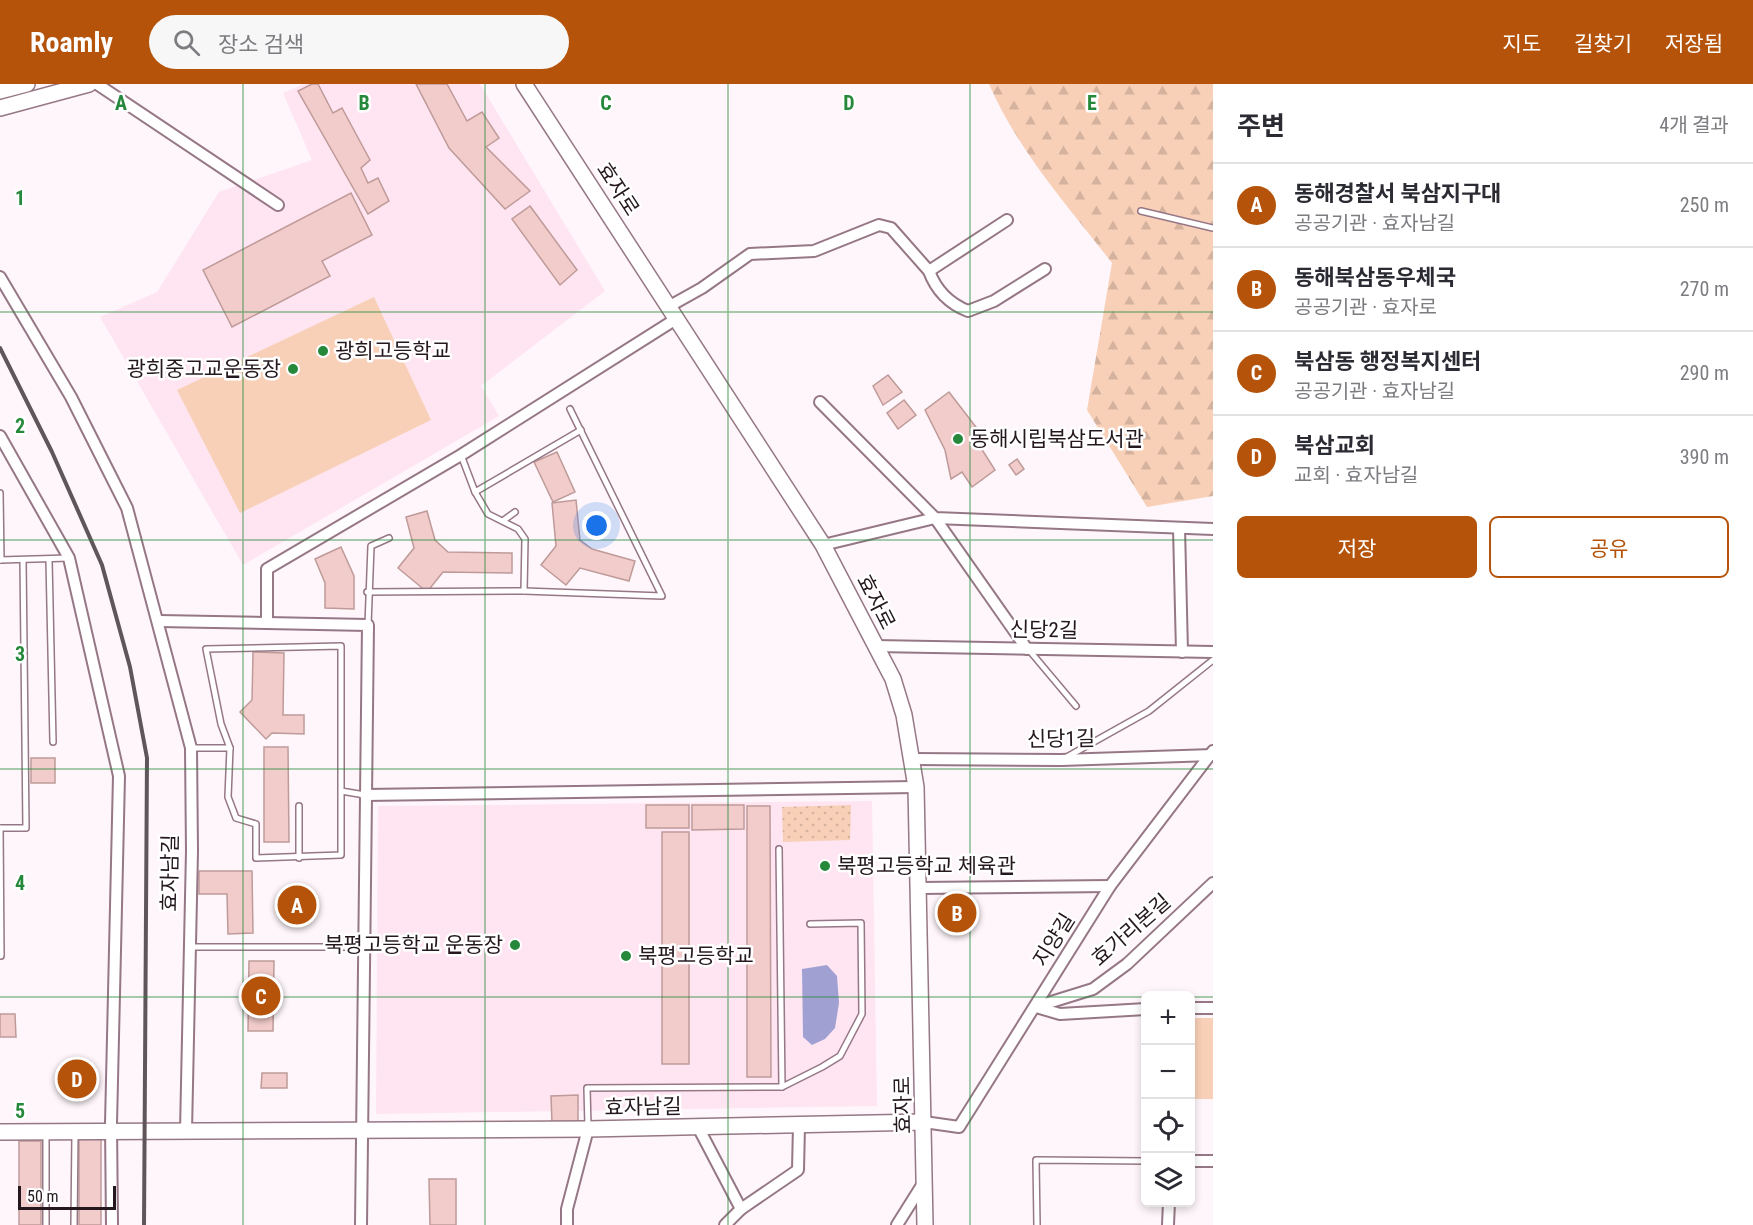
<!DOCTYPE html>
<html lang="ko">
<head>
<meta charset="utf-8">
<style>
	body { margin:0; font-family:"Roboto Condensed","Noto Sans KR",sans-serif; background:#f7f7f7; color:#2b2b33 }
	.controls { position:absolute; right:18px; bottom:18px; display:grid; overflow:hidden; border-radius:9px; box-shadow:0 3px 9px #0003 }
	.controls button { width:54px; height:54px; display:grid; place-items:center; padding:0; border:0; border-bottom:2px solid #e1e1e2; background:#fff; color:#2b2b33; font:30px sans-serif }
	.scale { position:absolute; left:18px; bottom:15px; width:98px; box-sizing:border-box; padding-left:6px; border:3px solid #24181e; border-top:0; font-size:16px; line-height:21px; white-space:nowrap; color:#24181e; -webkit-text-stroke:4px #fff; paint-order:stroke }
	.you { position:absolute; left:597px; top:442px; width:21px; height:21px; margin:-15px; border:4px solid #fff; border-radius:50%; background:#1a73e8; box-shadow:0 0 0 9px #1a73e833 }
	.badge { display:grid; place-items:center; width:39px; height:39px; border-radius:50%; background:#b45309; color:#fff; font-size:20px; font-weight:700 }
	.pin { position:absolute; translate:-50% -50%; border:3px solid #fff; box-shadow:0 2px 6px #0006 }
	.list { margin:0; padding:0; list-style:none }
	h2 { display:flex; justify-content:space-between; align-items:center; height:78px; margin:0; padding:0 24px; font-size:26px }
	h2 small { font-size:20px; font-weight:400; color:#7c7c81 }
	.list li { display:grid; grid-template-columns:39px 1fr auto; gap:18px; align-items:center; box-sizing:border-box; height:84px; padding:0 24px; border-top:2px solid #e1e1e2 }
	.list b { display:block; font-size:22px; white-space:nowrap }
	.list p { margin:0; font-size:20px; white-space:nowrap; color:#7c7c81 }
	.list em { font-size:20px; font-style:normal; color:#7c7c81 }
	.actions { display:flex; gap:12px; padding:18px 24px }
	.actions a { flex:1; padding:14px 0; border:2px solid #b45309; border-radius:9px; text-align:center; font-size:21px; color:#b45309 }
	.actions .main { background:#b45309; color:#fff }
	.icon { flex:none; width:33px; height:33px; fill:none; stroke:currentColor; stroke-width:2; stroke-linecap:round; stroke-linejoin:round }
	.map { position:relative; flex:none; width:1213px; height:1141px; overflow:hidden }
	header { display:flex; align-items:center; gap:36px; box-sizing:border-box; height:84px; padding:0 30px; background:#b45309; color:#fff }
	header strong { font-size:28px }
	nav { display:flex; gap:33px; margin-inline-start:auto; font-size:21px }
	.search { width:420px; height:54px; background:#f7f7f7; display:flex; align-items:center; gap:15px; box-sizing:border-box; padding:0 21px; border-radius:33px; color:#7c7c81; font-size:22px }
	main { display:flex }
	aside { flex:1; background:#fff }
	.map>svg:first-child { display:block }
</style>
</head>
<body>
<header>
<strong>Roamly</strong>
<div class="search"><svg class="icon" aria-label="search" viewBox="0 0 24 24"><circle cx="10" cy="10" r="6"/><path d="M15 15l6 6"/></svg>장소 검색</div>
<nav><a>지도</a><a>길찾기</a><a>저장됨</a></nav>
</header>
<main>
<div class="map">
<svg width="1213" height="1141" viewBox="0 0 1213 1141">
	<defs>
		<pattern id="grass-dots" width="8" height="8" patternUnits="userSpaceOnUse" patternTransform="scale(1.5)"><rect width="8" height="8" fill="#f8d0b8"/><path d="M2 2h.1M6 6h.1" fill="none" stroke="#d4b29e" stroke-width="1.8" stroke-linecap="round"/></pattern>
		<pattern id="forest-firs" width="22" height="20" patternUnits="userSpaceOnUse" patternTransform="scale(1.5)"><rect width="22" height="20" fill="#f8d0b8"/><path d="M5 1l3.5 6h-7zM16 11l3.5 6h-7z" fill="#d4b29e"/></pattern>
	</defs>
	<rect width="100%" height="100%" fill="#fef6fa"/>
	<!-- built -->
	<g fill="#ffe5f1">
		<path d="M304,0H480L605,207L481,302L499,332L243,481L100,233L157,208L219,108L312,76L283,9Z"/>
		<path d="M872,717L877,1022L376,1030L378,722Z"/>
	</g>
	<!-- grass -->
	<path fill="url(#grass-dots)" d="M851,721L850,756L783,758L782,723Z"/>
	<!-- forest -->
	<path fill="url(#forest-firs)" d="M989,0H1213V412L1147,423L1087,326L1112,179C1068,122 1018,67 989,0Z"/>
	<!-- green -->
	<g fill="#f8d0b8">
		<path d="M374,213L431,336L240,429L177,306Z"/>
		<path d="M1190,934H1213V1015H1191Z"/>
	</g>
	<!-- water -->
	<path fill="#a1a0d3" d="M827,881L837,892L839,919L835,944L825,955L812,961L803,953L802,885Z"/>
	<!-- building -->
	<g fill="#f2cccb" stroke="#be9a99" stroke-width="1.5">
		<path d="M312,0H318L333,29L342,24L370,76L361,84L368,99L378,94L389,117L368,130L298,7Z"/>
		<path d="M416,0H447L467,37L482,28L499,54L486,63L530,107L505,125L449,64Z"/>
		<path d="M351,109L372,151L322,177L330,192L232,243L203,186Z"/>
		<path d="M530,122L577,186L560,201L512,135Z"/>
		<path d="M888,291L902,308L883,321L873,302Z"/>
		<path d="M949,308L979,347L974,353L995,386L972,403L962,388L951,395L945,366L925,326Z"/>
		<path d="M904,316L916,331L898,345L887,329Z"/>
		<path d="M557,368L575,408L553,418L534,378Z"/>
		<path d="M1017,375L1024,385L1016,391L1009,381Z"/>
		<path d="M576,416L580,456L592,465L635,477L629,497L580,484L566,501L541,481L556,462L552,419Z"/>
		<path d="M427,427L435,456L448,468L512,469V489L443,488L427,508L398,484L414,464L406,433Z"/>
		<path d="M341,463L354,492V525L325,524V499L315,475Z"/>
		<path d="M253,568L284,569L283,631H304V650L272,649L266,655L240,628L252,616Z"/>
		<path d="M264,663H288L289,758H264Z"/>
		<rect x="31" y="674" width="24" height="25"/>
		<rect x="646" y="721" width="43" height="23"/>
		<path d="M692,721H744V745L692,746Z"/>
		<path d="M747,722H770L771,993H747Z"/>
		<rect x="662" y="748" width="27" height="232"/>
		<path d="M199,787H252L253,849L228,850L227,810H199Z"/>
		<path d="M249,877H274L273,947H248Z"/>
		<path d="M0,930H15L16,953H0Z"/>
		<path d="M262,989H287V1004H261Z"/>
		<path d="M578,1011V1038L552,1039L551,1012Z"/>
		<rect x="79" y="1055" width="22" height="86"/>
		<rect x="19" y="1057" width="22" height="84"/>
		<path d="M429,1095H456V1141H430Z"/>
	</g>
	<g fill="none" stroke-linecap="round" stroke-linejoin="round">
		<!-- lane casing -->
		<g stroke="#967785" stroke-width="8">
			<g id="lane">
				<path d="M1141,127L1213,144"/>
				<path d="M461,371L475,408L581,346"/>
				<path d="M475,408L488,430L518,445L525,455L524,507"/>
				<path d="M0,409L1,476"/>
				<path d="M504,436L515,428"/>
				<path d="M0,476L69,474"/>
				<path d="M49,476L53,658"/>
				<path d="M367,508L524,507L662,512L570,325"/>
				<path d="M368,541L371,462L389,454"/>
				<path d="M1029,566L1076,622"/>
				<path d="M191,664H230"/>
				<path d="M1065,674L1149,627L1213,576"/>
				<path d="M341,707V771L256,774V740L236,734L228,713L230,664L221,640L206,565L341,562V707L365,711"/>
				<path d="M0,744H26L23,476"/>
				<path d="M0,744L1,872"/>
				<path d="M779,765L782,1003"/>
				<path d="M299,774V722"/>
				<path d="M191,863H363"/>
				<path d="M588,1043L587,1004L782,1003L822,983L840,972L862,930L861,839L810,840"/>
				<path d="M46,1049V1141"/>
				<path d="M74,1141L75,1050"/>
				<path d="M1037,1141L1036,1076L1146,1077"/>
			</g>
		</g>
		<!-- street casing -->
		<g stroke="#967785" stroke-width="14">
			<g id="street">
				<path d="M97,0L278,121"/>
				<path d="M929,187L1007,136"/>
				<path d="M0,193L71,313L127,424L191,664L192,767L186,1047"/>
				<path d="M668,223L702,204L750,170L814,167L879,141L891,144L929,187C936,206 950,220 968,227L994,217L1045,185"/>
				<path d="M820,318L935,434L1213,445"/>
				<path d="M0,352L69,474L119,692L111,1040L112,1141"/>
				<path d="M1179,444L1182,568"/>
				<path d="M823,461L935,434L1027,565"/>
				<path d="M159,537L368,541L361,1141"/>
				<path d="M267,539V485L461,371L676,235"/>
				<path d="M875,562L1213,568"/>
				<path d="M913,675L1061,676L1213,671"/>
				<path d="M365,711L916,703"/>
				<path d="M919,804L1110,802"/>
				<path d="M1035,923L1093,905L1127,880L1213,799"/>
				<path d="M1036,923L1060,930L1146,925"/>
				<path d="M1190,924H1213"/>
				<path d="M924,1038L959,1043L1110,802L1213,667"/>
				<path d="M698,1043L741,1125L725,1141"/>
				<path d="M1190,1077H1213"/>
				<path d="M741,1125L798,1086L799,1041"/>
				<path d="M567,1141V1125L588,1045"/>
				<path d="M897,1141L924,1098"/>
				<path d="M1168,1141L1169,1118"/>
			</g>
		</g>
		<!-- secondary casing -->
		<g stroke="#967785" stroke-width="18">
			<g id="secondary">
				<path d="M524,0L823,461L893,595L904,631L916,703L925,1141"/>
				<path d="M0,7L27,0"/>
				<path d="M0,24L89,0"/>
				<path d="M0,1048L588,1045L924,1038"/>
			</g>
		</g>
		<!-- lane -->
		<use href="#lane" stroke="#fff" stroke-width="5"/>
		<!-- street -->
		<use href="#street" stroke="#fff" stroke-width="10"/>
		<!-- secondary -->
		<use href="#secondary" stroke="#fff" stroke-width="15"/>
		<!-- rail -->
		<path stroke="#60555b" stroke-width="4" d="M0,264L52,368L102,481L130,583L147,674L144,1141"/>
	</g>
	<!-- grid -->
	<path fill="none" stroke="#26883b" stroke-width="1.5" stroke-opacity="0.55" d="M243,0V1141M485,0V1141M728,0V1141M970,0V1141M0,228H1213M0,456H1213M0,685H1213M0,913H1146M1190,913H1213"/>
	<!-- markers -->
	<g fill="#26883b" stroke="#fff" stroke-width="2">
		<circle cx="323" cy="267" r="6"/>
		<circle cx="293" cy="285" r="6"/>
		<circle cx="958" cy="355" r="6"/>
		<circle cx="825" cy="782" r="6"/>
		<circle cx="515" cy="861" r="6"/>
		<circle cx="626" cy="872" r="6"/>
	</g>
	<g text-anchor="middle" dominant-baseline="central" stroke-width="5" stroke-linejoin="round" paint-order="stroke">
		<!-- street labels -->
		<g font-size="21" fill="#24181e" stroke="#fff">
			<text transform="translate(618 105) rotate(57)">효자로</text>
			<text transform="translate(876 518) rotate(63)">효자로</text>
			<text transform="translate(1044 546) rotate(1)">신당2길</text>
			<text transform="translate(1061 655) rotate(-1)">신당1길</text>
			<text transform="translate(170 789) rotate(-89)">효자남길</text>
			<text transform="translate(1131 846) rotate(-41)">효가리본길</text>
			<text transform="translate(1054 856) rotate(-58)">지양길</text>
			<text transform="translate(903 1021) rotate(-91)">효자로</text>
			<text transform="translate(643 1023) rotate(-1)">효자남길</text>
		</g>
		<!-- poi labels -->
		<g font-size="21" fill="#24181e" stroke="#fff" text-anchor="start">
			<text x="335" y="267">광희고등학교</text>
			<text x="281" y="285" text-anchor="end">광희중고교운동장</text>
			<text x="970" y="355">동해시립북삼도서관</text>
			<text x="837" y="782">북평고등학교 체육관</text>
			<text x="503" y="861" text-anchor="end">북평고등학교 운동장</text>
			<text x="638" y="872">북평고등학교</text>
		</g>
	</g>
	<g font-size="20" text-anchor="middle" font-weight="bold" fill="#26883b" stroke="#fff" stroke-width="5" stroke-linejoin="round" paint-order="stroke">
		<text x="121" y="26">A</text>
		<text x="364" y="26">B</text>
		<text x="606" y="26">C</text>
		<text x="849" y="26">D</text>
		<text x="1092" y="26">E</text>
		<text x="20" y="121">1</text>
		<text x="20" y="349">2</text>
		<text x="20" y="577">3</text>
		<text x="20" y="806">4</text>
		<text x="20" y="1034">5</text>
	</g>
</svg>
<div class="controls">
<button>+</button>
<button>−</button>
<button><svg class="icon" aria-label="locate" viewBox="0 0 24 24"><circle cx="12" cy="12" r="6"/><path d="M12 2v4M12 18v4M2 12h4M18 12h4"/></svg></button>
<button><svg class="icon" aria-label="layers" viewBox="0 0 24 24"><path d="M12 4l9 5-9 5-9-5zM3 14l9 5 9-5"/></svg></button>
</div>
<div class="scale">50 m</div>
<div class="you"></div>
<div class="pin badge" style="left:297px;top:821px">A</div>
<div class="pin badge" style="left:957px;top:829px">B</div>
<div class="pin badge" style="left:261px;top:912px">C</div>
<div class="pin badge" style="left:77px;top:995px">D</div>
</div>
<aside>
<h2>주변<small>4개 결과</small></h2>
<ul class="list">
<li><span class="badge">A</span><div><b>동해경찰서 북삼지구대</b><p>공공기관 · 효자남길</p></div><em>250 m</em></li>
<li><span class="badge">B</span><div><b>동해북삼동우체국</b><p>공공기관 · 효자로</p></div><em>270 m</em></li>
<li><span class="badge">C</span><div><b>북삼동 행정복지센터</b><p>공공기관 · 효자남길</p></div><em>290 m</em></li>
<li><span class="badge">D</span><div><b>북삼교회</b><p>교회 · 효자남길</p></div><em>390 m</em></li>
</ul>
<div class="actions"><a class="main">저장</a><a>공유</a></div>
</aside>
</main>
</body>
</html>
